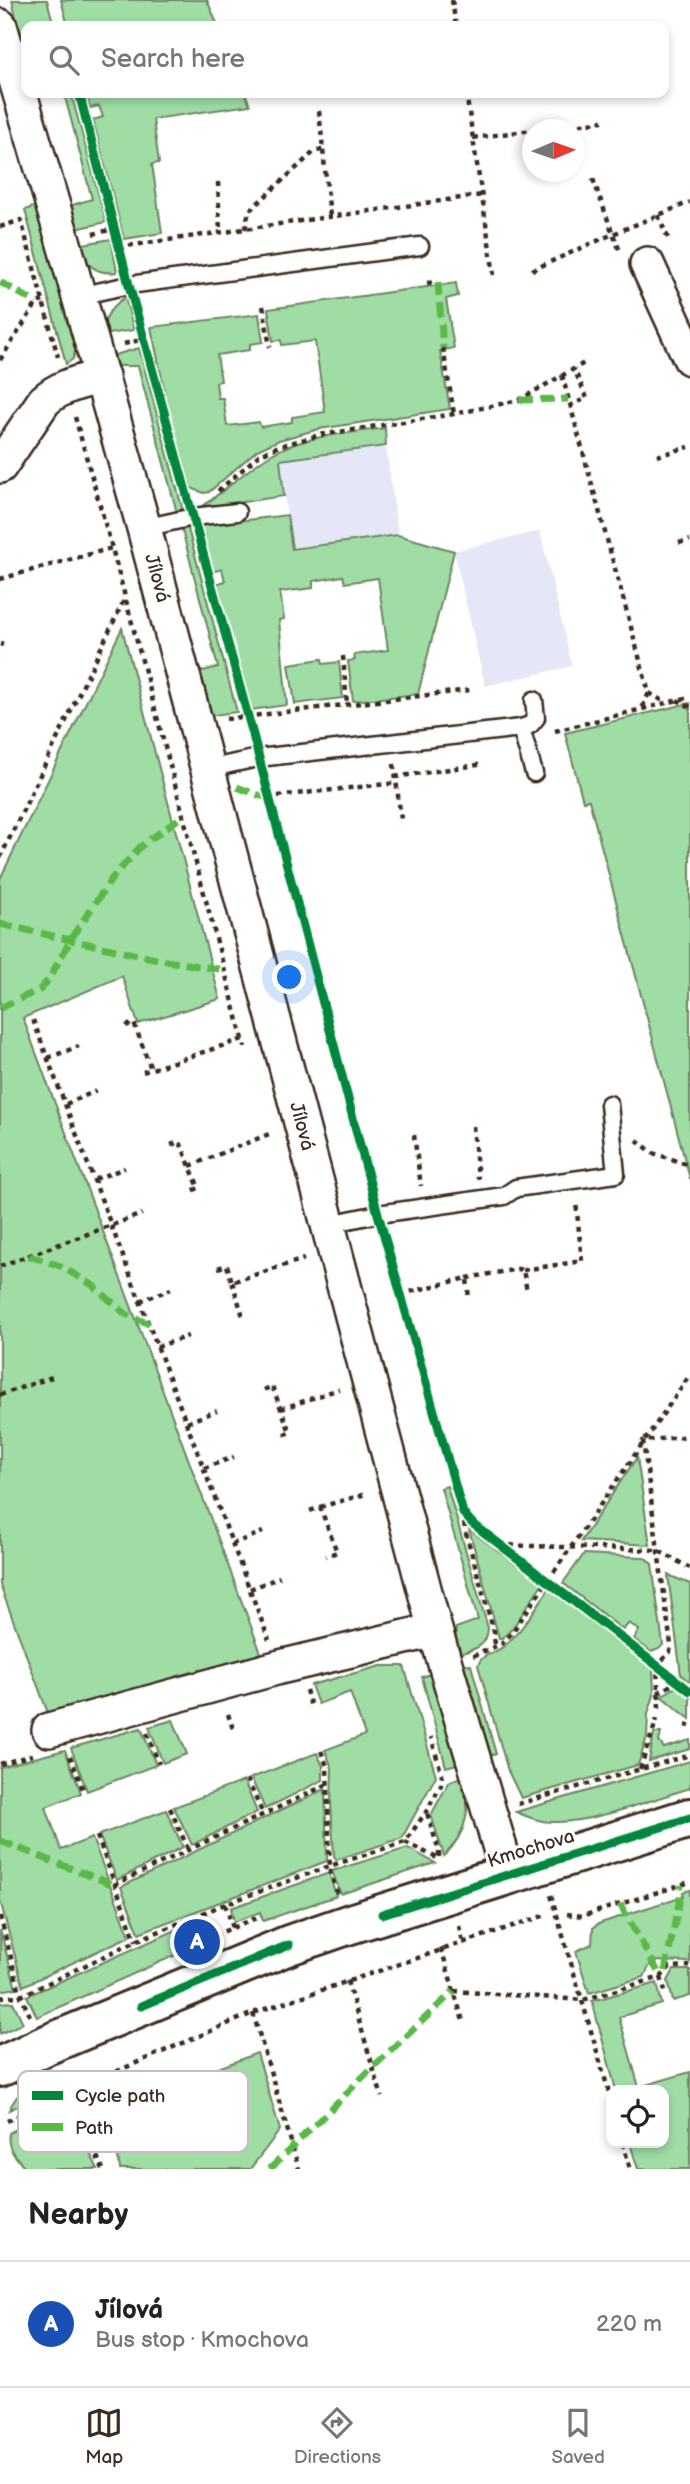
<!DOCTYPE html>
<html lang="en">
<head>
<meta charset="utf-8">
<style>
	body { margin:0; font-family:"Balsamiq Sans",sans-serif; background:#f6f6f6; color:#222 }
	.controls { position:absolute; right:21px; bottom:21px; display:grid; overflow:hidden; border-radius:14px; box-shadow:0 4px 10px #0003 }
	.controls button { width:63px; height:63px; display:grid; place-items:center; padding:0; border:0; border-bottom:2px solid #e0e0e0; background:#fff; color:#222; font:35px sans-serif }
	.compass { position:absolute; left:522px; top:119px; width:63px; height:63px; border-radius:50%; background:#fff; box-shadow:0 4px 10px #0003; rotate:88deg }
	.you { position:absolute; left:290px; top:978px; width:24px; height:24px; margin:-18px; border:5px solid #fff; border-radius:50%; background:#1a73e8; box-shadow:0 0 0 10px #1a73e833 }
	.badge { display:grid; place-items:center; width:46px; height:46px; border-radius:50%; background:#3b2a1e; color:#fff; font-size:23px; font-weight:700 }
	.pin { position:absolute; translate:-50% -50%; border:4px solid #fff; box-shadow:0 2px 7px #0006 }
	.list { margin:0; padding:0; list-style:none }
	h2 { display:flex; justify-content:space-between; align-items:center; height:91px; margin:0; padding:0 28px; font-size:30px }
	h2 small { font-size:23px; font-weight:400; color:#767676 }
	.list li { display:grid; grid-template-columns:46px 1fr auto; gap:21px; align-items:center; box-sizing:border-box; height:126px; padding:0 28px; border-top:2px solid #e0e0e0 }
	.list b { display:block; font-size:26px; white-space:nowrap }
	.list p { margin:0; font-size:23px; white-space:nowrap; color:#767676 }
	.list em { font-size:23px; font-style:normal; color:#767676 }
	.icon { flex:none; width:38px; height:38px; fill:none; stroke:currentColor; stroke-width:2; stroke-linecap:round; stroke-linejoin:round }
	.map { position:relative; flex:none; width:690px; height:2169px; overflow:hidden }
	.search { position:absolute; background:#fff; box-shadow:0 4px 10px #0003; left:21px; right:21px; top:21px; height:77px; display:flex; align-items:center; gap:18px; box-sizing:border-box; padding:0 24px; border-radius:14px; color:#767676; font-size:26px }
	.sheet { height:217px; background:#fff }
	nav { display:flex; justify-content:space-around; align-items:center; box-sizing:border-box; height:98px; border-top:2px solid #e0e0e0; background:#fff; font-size:19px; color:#767676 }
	nav a { display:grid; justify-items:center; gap:4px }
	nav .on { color:#3b2a1e }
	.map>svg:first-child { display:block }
</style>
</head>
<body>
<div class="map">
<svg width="690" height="2169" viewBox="0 0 690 2169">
	<rect width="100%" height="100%" fill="#fff"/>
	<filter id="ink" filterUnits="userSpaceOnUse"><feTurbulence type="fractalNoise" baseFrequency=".0143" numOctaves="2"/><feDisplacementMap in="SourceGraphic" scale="14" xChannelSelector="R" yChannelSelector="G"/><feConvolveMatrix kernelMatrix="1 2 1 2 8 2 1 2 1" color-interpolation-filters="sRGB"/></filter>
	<g filter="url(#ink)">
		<!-- built -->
		<g fill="#e5e7f6">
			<path d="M386,446L398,535L291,549L280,460Z"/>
			<path d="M540,531L572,666L485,686L454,551Z"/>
		</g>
		<!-- green -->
		<g fill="#9fdda5" stroke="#6d8462" stroke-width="2">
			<path d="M12,0H47L54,26H26V42L20,35Z"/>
			<path d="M61,0H207L218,26H68Z"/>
			<path d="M64,93H71L106,222L72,230L66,207L92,199Z"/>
			<path d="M86,93H245L250,105L153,119L159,163L152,164L162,233L124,239L93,120L103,117L99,106L90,108Z"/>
			<path d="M39,205L76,348L73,359L66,364L25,210Z"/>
			<path d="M111,239L117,272C96,275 85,265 78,245Z"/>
			<path d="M456,283L458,296L446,299L454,348L440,351L450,409L319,429L279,440L257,450L209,492L204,493L191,488L168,407L151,327L259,314L263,342L250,344V350L217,355L221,381L216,382L218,398H223L227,426L259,422L261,427L292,422V417L325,412L315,341L282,345L281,340L273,341L268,309Z"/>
			<path d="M125,297L134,330L102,335C104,317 110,308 125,297Z"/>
			<path d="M139,348L183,511L177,513L138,366H110L108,357Z"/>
			<path d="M385,428L386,446L280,460L284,496L236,503V506L197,510C223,493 244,471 270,455C303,435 348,434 385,428Z"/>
			<path d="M287,515L292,549L398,535L454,551L418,694L353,701L348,661L355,660L354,655L388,650L378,578L345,583L343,576L313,581V588L280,592L284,619L279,620L287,705L251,710L216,584L225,581L222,569L212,572L199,522L238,517L239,521Z"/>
			<path d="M187,525L237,712L206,716L195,673L218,667L181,526Z"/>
			<path d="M122,628L220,999L138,1024L122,976L23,1018L264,1661L48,1713L0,1585V879Z"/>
			<path d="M322,659L323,664L339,662L343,698L295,704L289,664Z"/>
			<path d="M690,703V1179L589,800L583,801L565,733Z"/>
			<path d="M637,1457L650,1545L581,1541Z"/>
			<path d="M447,1486L488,1628C487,1647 475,1649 459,1654L455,1638L456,1628L478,1620L441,1488Z"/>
			<path d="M469,1529L542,1584L512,1629L502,1638H499Z"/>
			<path d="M584,1554L641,1557L647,1559L652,1564L663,1645L659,1649L651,1652L634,1639L639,1630L629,1623L623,1630L563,1583Z"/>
			<path d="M668,1575L690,1584V1682L681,1675Z"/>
			<path d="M549,1589L653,1669L654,1695L648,1714L647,1737L638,1765L521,1798L508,1771L478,1665C482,1653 495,1654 504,1646C523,1630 535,1609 549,1589Z"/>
			<path d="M466,1664L471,1665L496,1754L487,1757L462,1665Z"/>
			<path d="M381,1666H404L436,1776L402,1838L336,1860L334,1856L331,1804L332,1768L325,1750L365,1735L350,1692L318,1704L311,1685Z"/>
			<path d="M433,1673L460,1763L446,1767L422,1677Z"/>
			<path d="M676,1687L690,1697V1719L661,1696Z"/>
			<path d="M173,1720L187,1754L163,1763L149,1727Z"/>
			<path d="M141,1728L156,1765L87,1791L71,1748Z"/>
			<path d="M654,1733H661L659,1742L664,1748L690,1740V1749L649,1761Z"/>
			<path d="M65,1750L81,1793L46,1807L61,1850L92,1838L130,1936L23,1986L0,1900V1767Z"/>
			<path d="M317,1753L323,1766V1780L265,1809L251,1778Z"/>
			<path d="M690,1761V1788C653,1799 590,1824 553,1822C540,1822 528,1817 516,1812Z"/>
			<path d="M462,1776C473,1806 467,1833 444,1856L431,1815L449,1782Z"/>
			<path d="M244,1781L257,1812L192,1845L174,1807Z"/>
			<path d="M325,1789L327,1861L139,1933L121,1887Z"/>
			<path d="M166,1810L183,1847L117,1880L99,1835Z"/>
			<path d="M408,1848L435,1863L341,1894L332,1871Z"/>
			<path d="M329,1873L336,1896L263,1921L260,1912L234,1922L231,1908Z"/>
			<path d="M690,1890V1962L652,1961L644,1977L589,1993L576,1951L592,1944L593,1928L598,1924L683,1896V1892Z"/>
			<path d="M0,1930L16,1988L0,1991Z"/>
			<path d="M176,1930L180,1932L187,1950L37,2017L27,1996Z"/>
			<path d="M674,1970H690V1996L673,2001L668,1981Z"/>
			<path d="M657,1983L662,2004L619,2017L639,2087L690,2072V2169H638L630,2143H664V2090H616L592,2001Z"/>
			<path d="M13,2002L23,2023L0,2034V2003Z"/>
			<path d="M257,2053L280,2130L250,2169H120L118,2158L121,2135L135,2112L156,2092Z"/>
			<path d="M48,2074L55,2089L9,2110C17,2092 31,2082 48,2074Z"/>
			<path d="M65,2104L98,2169H27C16,2158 6,2149 9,2133Z"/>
		</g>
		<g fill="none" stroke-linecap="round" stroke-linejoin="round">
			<!-- lane casing -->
			<g stroke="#3b2a1e" stroke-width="21">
				<g id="lane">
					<path d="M79,296L129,285L420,246"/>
					<path d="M144,528L193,517L237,512"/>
					<path d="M521,728L530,725L536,718L534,700"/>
					<path d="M207,769L258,758L521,728L534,773"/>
					<path d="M329,1224L378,1214L504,1196L516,1188L616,1174L609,1104"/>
				</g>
			</g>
			<!-- street casing -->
			<g stroke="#3b2a1e" stroke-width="38">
				<g id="street">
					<path id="s1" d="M0,26L63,240L144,528L435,1630L508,1875"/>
					<path d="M647,264L690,358"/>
					<path d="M0,466L44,401C60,386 81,382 102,376"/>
					<path d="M49,1730L280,1667L435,1630"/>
				</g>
			</g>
			<!-- secondary casing -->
			<g stroke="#3b2a1e" stroke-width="44">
				<path id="secondary" d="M0,2067L44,2046L289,1945L350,1924L690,1818"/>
			</g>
			<!-- path -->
			<g stroke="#3b2a1e" stroke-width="4.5" stroke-dasharray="5 5" stroke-linecap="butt">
				<path d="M452,0L456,26"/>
				<path d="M466,93L494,275"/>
				<path d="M319,111L330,217"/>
				<path d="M540,130L603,121"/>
				<path d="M473,138L532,130"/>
				<path d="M593,179L613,234L690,202"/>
				<path d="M218,182L220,233"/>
				<path d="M658,215L668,238"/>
				<path d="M0,227L21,220L58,357"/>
				<path d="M245,229L249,211L315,151L323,150"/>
				<path d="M93,234L114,229"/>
				<path d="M119,247L482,195"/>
				<path d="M532,270L613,234L620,251"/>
				<path d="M427,283L435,282"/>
				<path d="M263,306L270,347"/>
				<path d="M124,344L144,339"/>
				<path d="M443,348L454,414"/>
				<path d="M0,360L37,303L43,301"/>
				<path d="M562,375L649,693L642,708"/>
				<path d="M569,406L587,398L574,369"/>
				<path d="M75,417L112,548L245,1047"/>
				<path d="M657,456L689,447"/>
				<path d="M218,491L259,455L279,446L320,435L454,414L519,400L586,362"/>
				<path d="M679,543L690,540"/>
				<path d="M0,579L112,548"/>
				<path d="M0,644L3,645"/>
				<path d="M343,656L347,705"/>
				<path d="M649,693L665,702"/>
				<path d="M677,700L690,707"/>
				<path d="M226,719L470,690"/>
				<path d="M555,731L690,697"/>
				<path d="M394,764L401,819"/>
				<path d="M395,777L484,764"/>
				<path d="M268,797L396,783"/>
				<path d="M0,858L125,598"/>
				<path d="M33,1020L269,1640"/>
				<path d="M126,1026L134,1023L151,1069"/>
				<path d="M48,1058L79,1046"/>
				<path d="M143,1072L243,1039"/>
				<path d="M66,1104L96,1091"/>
				<path d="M473,1126L478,1179"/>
				<path d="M414,1135L421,1186"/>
				<path d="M637,1140L653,1153L690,1165"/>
				<path d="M171,1145L180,1142L199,1188L189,1192"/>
				<path d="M190,1166L269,1134"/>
				<path d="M95,1179L125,1168"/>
				<path d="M0,1266L142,1214"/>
				<path d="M218,1268L227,1265L232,1282L304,1259"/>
				<path d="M523,1270L582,1261L576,1202"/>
				<path d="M467,1278L518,1269L523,1270L527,1291"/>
				<path d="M232,1282L242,1313L235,1315"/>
				<path d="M401,1294L467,1278L469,1300"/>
				<path d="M140,1301L171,1289"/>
				<path d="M157,1347L188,1336"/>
				<path d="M264,1390L272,1386L290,1432L281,1436"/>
				<path d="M0,1395L55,1376"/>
				<path d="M281,1409L339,1389"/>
				<path d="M187,1422L217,1411"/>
				<path d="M204,1468L234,1457"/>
				<path d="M320,1507L366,1494"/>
				<path d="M310,1511L320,1507L337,1552L326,1556"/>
				<path d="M463,1513L465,1530L494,1632L495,1646"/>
				<path d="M232,1544L263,1532"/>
				<path d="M500,1545L657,1550L690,1568"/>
				<path d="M250,1589L280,1577"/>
				<path d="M473,1656L501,1644L511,1634L690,1375"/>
				<path d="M306,1690L311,1707"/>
				<path d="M658,1693L678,1681"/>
				<path d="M659,1708L657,1665L670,1652L671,1645L643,1441L690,1436"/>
				<path d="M228,1714L233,1729"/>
				<path d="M686,1725L690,1726"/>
				<path d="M147,1733L159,1764"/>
				<path d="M321,1751L327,1766L330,1872L338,1895"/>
				<path d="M70,1756L84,1792"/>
				<path d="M0,1764L32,1755"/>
				<path d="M640,1769L657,1719"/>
				<path d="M247,1779L263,1814"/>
				<path d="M518,1804L690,1755"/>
				<path d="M170,1808L188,1849"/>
				<path d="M97,1836L136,1941"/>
				<path d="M405,1842L439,1859V1851L427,1813"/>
				<path d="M114,1885L328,1784"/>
				<path d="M551,1895L611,2099"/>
				<path d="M225,1904L233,1928"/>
				<path d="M567,1914L582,1916L690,1882"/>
				<path d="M0,1916L21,1996L30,2016"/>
				<path d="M180,1923L191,1945L261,1916"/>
				<path d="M459,1926L463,1942"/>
				<path d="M441,1948L463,2021"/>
				<path d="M661,1977L666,1995"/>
				<path d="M347,1981L382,2097"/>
				<path d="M454,1991L583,2000L661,1977L670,1967L690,1966"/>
				<path d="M0,1997L21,1996L136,1941L225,1904L330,1866L405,1842L426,1812L441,1785L442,1775L431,1737"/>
				<path d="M253,2013L299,2169"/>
				<path d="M58,2075L103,2169"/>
				<path d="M7,2121L66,2093L253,2013L546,1915"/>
				<path d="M623,2143L630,2169"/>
			</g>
			<!-- lane -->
			<use href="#lane" stroke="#fff" stroke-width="16"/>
			<!-- street -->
			<use href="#street" stroke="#fff" stroke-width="33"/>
			<!-- secondary -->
			<use href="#secondary" stroke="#fff" stroke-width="38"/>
			<!-- quiet -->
			<g stroke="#58b947" stroke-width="7" stroke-dasharray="14 7" stroke-linecap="butt">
				<path d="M0,282L37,303"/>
				<path d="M438,282L443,348"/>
				<path d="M519,400L568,399"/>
				<path d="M237,787L261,796L268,797"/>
				<path d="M0,924L160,960L225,970"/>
				<path d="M0,1008L41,989L49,979L74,934L113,877L141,846L184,815"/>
				<path d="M29,1256L58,1265L91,1284L126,1314L149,1324"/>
				<path d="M0,1841L114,1885"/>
				<path d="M620,1904L661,1977"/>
				<path d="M665,1971L680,1898L681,1885"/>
				<path d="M270,2169L373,2067L454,1991"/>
			</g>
			<!-- cycleway casing -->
			<g stroke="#fff" stroke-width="13">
				<g id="cycleway">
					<path d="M79,93L129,285L252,731L378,1214L463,1513L472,1523L690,1691"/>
					<path d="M382,1914L690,1818"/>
					<path d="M141,2006L289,1945"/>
				</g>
			</g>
			<!-- cycleway -->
			<use href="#cycleway" stroke="#00873e" stroke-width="9"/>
		</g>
	</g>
	<g text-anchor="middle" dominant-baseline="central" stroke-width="6" stroke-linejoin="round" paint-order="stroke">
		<!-- street labels -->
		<g font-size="19" fill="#3b2a1e" stroke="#fff">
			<text stroke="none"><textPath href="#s1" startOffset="574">Jílová</textPath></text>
			<text stroke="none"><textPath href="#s1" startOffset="1141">Jílová</textPath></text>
			<text transform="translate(531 1849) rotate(-17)">Kmochova</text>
		</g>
	</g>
	<!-- legend -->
	<rect x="18" y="2071" width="230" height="81" rx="10" fill="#fff" stroke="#c4bfbc" stroke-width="2"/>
	<rect x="32" y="2091" width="31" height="9" fill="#00873e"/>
	<rect x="32" y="2123" width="31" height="8" fill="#58b947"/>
	<g font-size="19" fill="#3b2a1e">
		<text x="75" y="2102">Cycle path</text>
		<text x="75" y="2134">Path</text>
	</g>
</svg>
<div class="controls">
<button><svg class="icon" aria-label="locate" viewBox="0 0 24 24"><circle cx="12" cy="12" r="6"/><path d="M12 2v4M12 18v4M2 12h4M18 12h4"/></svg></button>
</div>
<svg class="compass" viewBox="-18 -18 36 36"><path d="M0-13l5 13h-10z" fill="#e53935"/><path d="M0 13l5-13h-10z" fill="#767676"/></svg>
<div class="you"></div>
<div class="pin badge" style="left:197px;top:1942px;background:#1a4fb4">A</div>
<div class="search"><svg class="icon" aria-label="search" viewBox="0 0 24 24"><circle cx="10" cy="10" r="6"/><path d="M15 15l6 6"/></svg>Search here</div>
</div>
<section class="sheet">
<h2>Nearby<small></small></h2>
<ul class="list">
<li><span class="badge" style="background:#1a4fb4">A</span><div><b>Jílová</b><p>Bus stop · Kmochova</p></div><em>220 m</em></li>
</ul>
</section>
<nav>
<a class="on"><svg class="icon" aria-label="map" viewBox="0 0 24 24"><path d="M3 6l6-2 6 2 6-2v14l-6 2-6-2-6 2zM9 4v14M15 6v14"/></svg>Map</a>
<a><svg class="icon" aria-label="directions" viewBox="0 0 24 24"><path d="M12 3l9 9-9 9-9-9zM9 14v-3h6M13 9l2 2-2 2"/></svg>Directions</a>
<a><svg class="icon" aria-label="saved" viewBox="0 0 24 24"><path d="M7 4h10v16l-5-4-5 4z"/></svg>Saved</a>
</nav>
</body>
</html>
